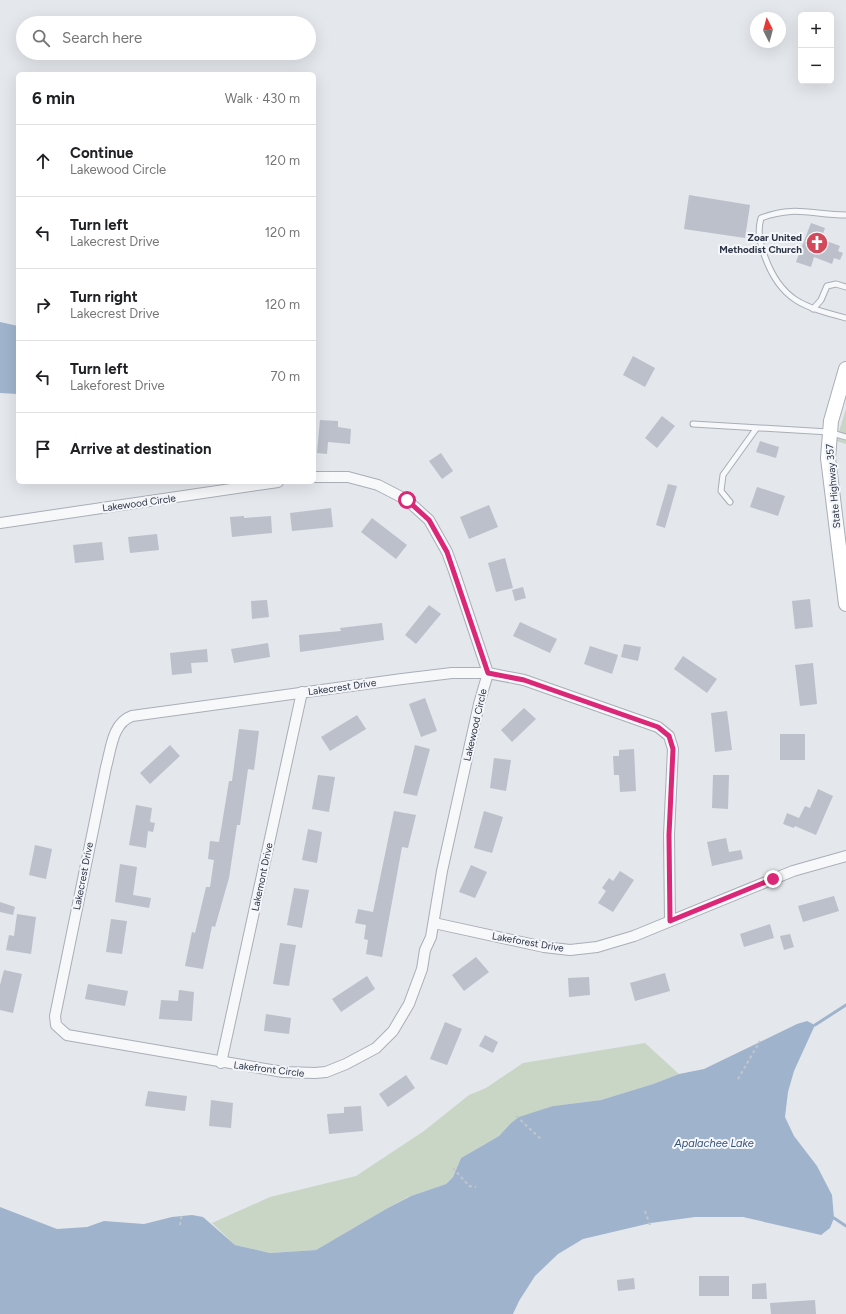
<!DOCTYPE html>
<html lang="en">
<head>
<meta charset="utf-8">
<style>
	body { margin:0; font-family:Figtree,sans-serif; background:#f6f6f6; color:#202124 }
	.controls { position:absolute; right:12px; top:12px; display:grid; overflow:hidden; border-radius:6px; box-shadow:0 4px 16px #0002 }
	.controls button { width:36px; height:36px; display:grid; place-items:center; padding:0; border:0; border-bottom:1px solid #e0e0e0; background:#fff; color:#202124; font:20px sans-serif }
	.compass { position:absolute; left:750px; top:12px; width:36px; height:36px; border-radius:50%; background:#fff; box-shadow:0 4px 16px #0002; rotate:354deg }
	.stop { position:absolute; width:12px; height:12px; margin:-9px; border:3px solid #db2777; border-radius:50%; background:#fff }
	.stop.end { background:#db2777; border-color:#fff; box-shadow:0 1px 4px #0008 }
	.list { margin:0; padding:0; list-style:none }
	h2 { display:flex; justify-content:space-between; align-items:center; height:52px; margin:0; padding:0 16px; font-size:17px }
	h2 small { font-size:13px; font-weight:400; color:#757577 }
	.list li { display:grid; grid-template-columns:26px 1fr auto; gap:12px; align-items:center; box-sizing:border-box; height:72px; padding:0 16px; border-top:1px solid #e0e0e0 }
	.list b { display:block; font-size:15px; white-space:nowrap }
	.list p { margin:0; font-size:13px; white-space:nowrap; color:#757577 }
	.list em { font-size:13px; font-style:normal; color:#757577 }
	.icon { flex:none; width:22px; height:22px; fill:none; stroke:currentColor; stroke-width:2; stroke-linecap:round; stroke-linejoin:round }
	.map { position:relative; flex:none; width:846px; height:1314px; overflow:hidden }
	.search { position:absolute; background:#fff; box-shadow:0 4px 16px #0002; left:16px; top:16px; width:300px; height:44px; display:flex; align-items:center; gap:10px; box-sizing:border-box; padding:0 14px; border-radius:22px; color:#757577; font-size:15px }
	.panel { position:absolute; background:#fff; box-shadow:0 4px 16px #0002; left:16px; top:72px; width:300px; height:412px; border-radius:6px }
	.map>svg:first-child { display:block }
</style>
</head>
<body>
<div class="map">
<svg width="846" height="1314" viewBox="0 0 846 1314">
	<rect width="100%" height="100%" fill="#e4e7ec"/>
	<!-- green -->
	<g fill="#c9d6c5">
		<path d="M846,409V444L836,441Z"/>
		<path d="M645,1043L679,1074L653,1084L601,1100L553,1106L511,1123L499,1136L461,1158L453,1177L446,1184L408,1197L386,1209L316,1250L270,1253L235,1245L212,1223L270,1197L356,1176L424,1131L469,1095L486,1088L523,1063Z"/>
	</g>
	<!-- water -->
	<g fill="#9fb4cc">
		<path d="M0,322L18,326V394L0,393Z"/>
		<path d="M807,1021L815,1025L794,1071L788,1092L785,1117L794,1136L817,1166L832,1195L834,1218L830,1228L821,1235L743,1217H695L651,1223L583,1239L558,1254L535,1276L519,1301L513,1314H0V1207L57,1229L87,1227L104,1221L144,1224L172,1217L192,1215L203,1217L235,1245L270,1253L316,1250L386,1209L411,1196L446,1184L453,1177L461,1158L499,1136L511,1123L519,1117L553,1106L601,1100L653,1084L679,1074L704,1069L797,1024Z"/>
	</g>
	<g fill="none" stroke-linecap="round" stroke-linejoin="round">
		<!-- stream -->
		<g stroke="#9fb4cc" stroke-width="3">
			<path d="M815,1025L846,1005"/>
			<path d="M834,1218L846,1226"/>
		</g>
	</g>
	<!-- building -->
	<g fill="#bbc0ca">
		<path d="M689,195L750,205L745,238L684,229Z"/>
		<path d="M811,223L825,228L821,239L840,246L838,251L843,253L840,260L834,258L832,264L814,257L811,267L796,262Z"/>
		<path d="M633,356L655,368L645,387L623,375Z"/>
		<path d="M662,416L675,426L657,448L645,438Z"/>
		<path d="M320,420L338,421V427L351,429L350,444L328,442L327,454L317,453Z"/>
		<path d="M760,441L779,447L776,458L756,452Z"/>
		<path d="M441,453L453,471L442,479L429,461Z"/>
		<path d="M668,484L677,486L665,528L656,525Z"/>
		<path d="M757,487L785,496L778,516L750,507Z"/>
		<path d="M489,505L498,527L469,539L460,517Z"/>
		<path d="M331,508L333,527L292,531L290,513Z"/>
		<path d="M244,516V518L271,516L272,533L232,537L230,517Z"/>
		<path d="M372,518L407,545L396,559L361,532Z"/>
		<path d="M157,534L159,550L130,553L128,537Z"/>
		<path d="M102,542L104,560L75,563L73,545Z"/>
		<path d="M505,558L513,588L496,592L488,563Z"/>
		<path d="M523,587L526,598L515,601L512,590Z"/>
		<path d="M810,599L813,627L795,629L792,601Z"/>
		<path d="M267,600L269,617L252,619L251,601Z"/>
		<path d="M429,605L441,614L416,644L405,635Z"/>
		<path d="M520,622L557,639L550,653L513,636Z"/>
		<path d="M382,623L384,640L300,652L299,635L341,631L340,628Z"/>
		<path d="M268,643L270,657L234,663L231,649Z"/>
		<path d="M624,644L641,647L638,661L621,657Z"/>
		<path d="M590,646L618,655L612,674L584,664Z"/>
		<path d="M207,649L208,662L191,663L192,673L172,675L170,653Z"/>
		<path d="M683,656L717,679L707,693L674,669Z"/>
		<path d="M813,663L817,704L800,706L795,665Z"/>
		<path d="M425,698L437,731L421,737L409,704Z"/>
		<path d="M524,708L536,719L512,742L501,730Z"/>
		<path d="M727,711L732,750L715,752L711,713Z"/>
		<path d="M357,715L366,729L330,751L321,737Z"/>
		<path d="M239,729L259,731L254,770L248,769L240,825H237L229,878L215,927L212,926L203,969L185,966L192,932L195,933L206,887H210L214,860L208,859L210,841L219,842L229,781H232Z"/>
		<rect x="780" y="734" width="25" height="26"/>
		<path d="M170,745L180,756L150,784L140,773Z"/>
		<path d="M415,745L430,749L417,796L403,793Z"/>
		<path d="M634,749L636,791L620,792L619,775H614L613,756H619V750Z"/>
		<path d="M494,758L511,760L506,791L490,788Z"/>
		<path d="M318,775L335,777L329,812L312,809Z"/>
		<path d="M713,775H729L728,809L712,808Z"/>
		<path d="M818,789L833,796L816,835L795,826L794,828L783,824L787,813L799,818L805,806L810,808Z"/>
		<path d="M136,805L152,808L150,822L155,823L153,832L148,831L146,848L129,845Z"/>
		<path d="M394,811L416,815L408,848L402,847L382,957L366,954L368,940L364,939L366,925L355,923L358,909L373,912Z"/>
		<path d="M484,811L503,817L492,853L474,848Z"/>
		<path d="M308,829L322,832L317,863L302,860Z"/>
		<path d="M726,838L729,852L741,850L743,859L712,866L707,842Z"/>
		<path d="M35,845L52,849L46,879L29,875Z"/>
		<path d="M120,864L137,867L133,895L151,898L149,908L115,902Z"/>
		<path d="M471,865L487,872L475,898L459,892Z"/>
		<path d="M620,871L634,880L613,912L598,903L606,891L602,888L609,878L613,881Z"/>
		<path d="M294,888L309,890L302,928L287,925Z"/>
		<path d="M834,896L839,911L803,922L798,906Z"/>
		<path d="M0,902L15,907L13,915L0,912Z"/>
		<path d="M17,914L36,917L31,954L6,950L9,935L14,936Z"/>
		<path d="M111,919L127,921L122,954L106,952Z"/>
		<path d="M770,924L774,938L744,947L740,934Z"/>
		<path d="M790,934L794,947L784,950L780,936Z"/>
		<path d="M280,943L296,945L289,986L273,984Z"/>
		<path d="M476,957L489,972L464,991L452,975Z"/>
		<path d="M4,970L22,974L13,1013L0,1010V985Z"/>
		<path d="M665,973L670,991L635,1001L630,983Z"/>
		<path d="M367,976L375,989L341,1012L332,999Z"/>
		<path d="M589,977L590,995L569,997L568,978Z"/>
		<path d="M88,984L128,991L125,1006L85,999Z"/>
		<path d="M179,990L194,992L192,1021L159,1019L161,1000L178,1001Z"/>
		<path d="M266,1014L291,1018L289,1034L264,1031Z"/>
		<path d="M445,1022L462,1029L447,1065L430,1059Z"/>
		<path d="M485,1035L498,1042L493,1053L479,1046Z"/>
		<path d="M406,1075L415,1088L388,1107L379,1094Z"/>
		<path d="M148,1091L187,1096L185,1111L145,1106Z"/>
		<path d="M211,1100L233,1103L231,1128L209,1126Z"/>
		<path d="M361,1106L363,1131L329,1134L327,1114L344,1113V1107Z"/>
		<rect x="699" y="1276" width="30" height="20"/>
		<path d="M634,1278L635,1289L618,1291L617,1280Z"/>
		<path d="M766,1283L767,1299H752V1284Z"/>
		<path d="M815,1300L816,1314H771L770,1303Z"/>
	</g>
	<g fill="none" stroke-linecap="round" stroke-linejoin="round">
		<!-- service casing -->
		<g stroke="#a9aeb7" stroke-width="7">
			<g id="service">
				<path d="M846,215C813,215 795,205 761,218C757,232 760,243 765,257C781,301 804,307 846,318"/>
				<path d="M813,309L821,300L827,286L836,284L846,287"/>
				<path d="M693,424L829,432L846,437"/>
				<path d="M730,502L721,491L723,475L756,429"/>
			</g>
		</g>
		<!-- minor casing -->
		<g stroke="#a9aeb7" stroke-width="12">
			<g id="minor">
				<path d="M314,477H348L378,485L407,500L429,520L447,552L454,571L488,673L479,704L442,871L431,937L425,950L422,969L409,1004L393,1031L376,1048L346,1064L326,1072L315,1073L283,1072L67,1035L56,1025L55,1016L106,767C111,750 112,723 132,716L402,679L452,673H488L524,680L658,727L669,736L673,749L669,835L670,921"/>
				<path d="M0,523L278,482"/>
				<path d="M434,923L544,947L570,950L597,947L634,936L793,871L846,856"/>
				<path d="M221,1063L302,692"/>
			</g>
		</g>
		<!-- secondary casing -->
		<g stroke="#a9aeb7" stroke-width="16">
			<path id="secondary" d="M846,369L831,421L828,458L846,604"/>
		</g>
		<!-- path -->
		<g stroke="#c2c5cb" stroke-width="2" stroke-dasharray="3 3" stroke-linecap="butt">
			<path d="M738,1079L760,1041"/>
			<path d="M516,1116L542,1140"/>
			<path d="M453,1168L469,1186L476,1187"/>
			<path d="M645,1211L650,1225"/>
			<path d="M180,1225L182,1213"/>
		</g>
		<!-- service -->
		<use href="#service" stroke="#f7f8fa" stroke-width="5"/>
		<!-- minor -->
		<use href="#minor" stroke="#f7f8fa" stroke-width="10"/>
		<!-- secondary -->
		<use href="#secondary" stroke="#fff" stroke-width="14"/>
	</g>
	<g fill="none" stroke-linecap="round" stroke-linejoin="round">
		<!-- route -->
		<path stroke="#db2777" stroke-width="5" d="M407,500L429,520L447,552L488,673L524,680L658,727L669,736L673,749L669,835L670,921L773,879"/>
	</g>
	<!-- icons -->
	<defs>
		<g id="church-disc" transform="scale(1.15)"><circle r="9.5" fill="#d1495b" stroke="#f4f6f9"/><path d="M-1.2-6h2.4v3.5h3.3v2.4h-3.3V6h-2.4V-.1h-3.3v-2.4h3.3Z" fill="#fff"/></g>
	</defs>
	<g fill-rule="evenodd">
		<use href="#church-disc" x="817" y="243"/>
	</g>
	<g text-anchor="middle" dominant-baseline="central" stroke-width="4" stroke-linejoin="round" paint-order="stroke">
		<!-- poi labels -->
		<g font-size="10" font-weight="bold" fill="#2b3445" stroke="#f4f6f9" text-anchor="end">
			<text x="802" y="237">Zoar United<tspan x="802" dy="12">Methodist Church</tspan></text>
		</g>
		<!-- street labels -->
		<g font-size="10" fill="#2b3445" stroke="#f4f6f9">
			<text transform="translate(833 486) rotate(-95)">State Highway 357</text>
			<text transform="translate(139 503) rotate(-8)">Lakewood Circle</text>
			<text transform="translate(342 687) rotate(-8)">Lakecrest Drive</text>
			<text transform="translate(475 725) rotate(-77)">Lakewood Circle</text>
			<text transform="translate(83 876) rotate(-79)">Lakecrest Drive</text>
			<text transform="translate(262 877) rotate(-78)">Lakemont Drive</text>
			<text transform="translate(528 942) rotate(10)">Lakeforest Drive</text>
			<text transform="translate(269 1069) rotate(7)">Lakefront Circle</text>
		</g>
		<!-- water labels -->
		<g font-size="11" font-style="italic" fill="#34527a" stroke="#f4f6f9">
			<text x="714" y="1143">Apalachee Lake</text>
		</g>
	</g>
</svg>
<div class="controls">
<button>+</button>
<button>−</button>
</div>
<svg class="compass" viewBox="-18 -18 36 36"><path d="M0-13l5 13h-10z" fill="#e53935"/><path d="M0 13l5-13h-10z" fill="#757577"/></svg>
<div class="stop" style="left:407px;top:500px"></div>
<div class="stop end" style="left:773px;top:879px"></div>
<div class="search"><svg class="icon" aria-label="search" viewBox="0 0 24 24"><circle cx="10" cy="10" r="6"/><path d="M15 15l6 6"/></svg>Search here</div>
<section class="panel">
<h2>6 min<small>Walk · 430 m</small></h2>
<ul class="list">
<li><svg class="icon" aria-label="ahead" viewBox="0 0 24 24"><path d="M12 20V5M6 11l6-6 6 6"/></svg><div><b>Continue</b><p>Lakewood Circle</p></div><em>120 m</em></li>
<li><svg class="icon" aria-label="left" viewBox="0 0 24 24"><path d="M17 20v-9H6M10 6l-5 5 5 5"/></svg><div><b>Turn left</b><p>Lakecrest Drive</p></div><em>120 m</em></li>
<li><svg class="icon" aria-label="right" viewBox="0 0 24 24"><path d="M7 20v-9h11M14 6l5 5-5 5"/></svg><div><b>Turn right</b><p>Lakecrest Drive</p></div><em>120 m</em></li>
<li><svg class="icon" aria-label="left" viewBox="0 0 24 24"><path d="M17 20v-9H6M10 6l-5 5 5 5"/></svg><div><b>Turn left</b><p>Lakeforest Drive</p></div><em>70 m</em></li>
<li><svg class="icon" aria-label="arrive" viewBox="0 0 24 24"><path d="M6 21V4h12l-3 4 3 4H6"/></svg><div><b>Arrive at destination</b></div></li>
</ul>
</section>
</div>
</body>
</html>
